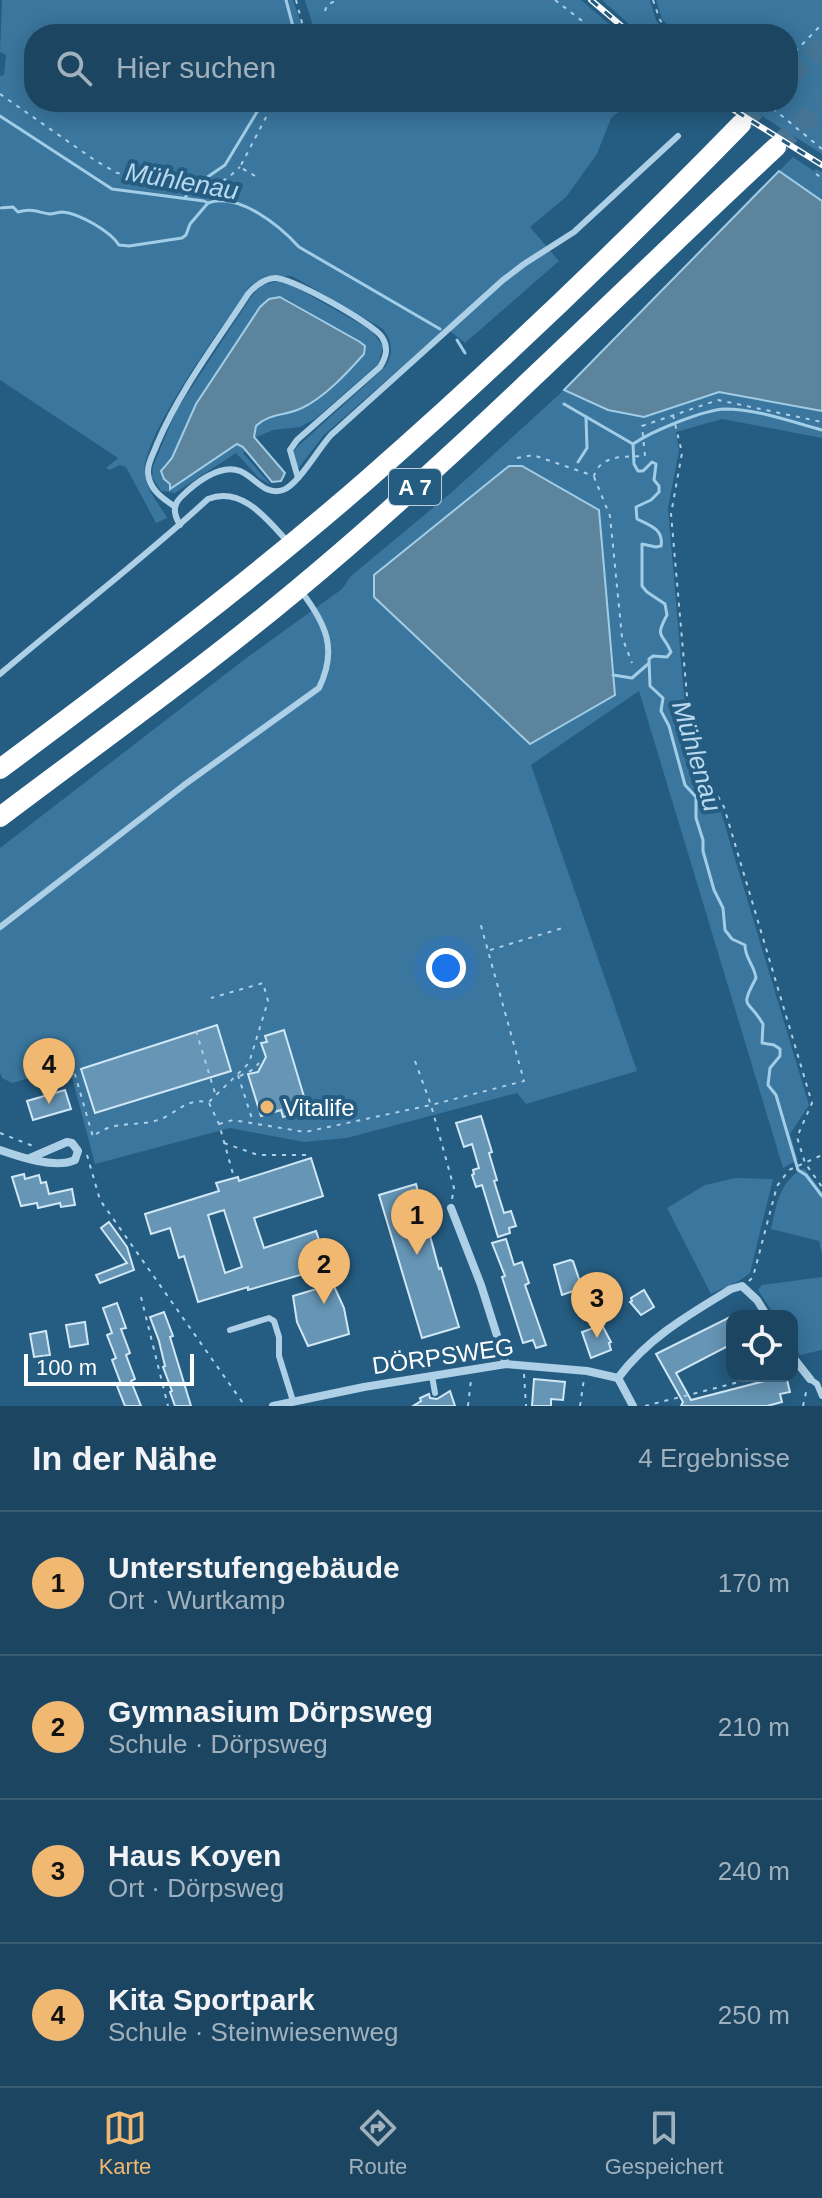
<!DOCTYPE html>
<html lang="de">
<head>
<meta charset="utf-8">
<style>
	body { margin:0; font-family:Arial,sans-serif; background:#254c67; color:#f1f3f6 }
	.controls { position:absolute; right:24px; bottom:24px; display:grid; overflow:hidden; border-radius:16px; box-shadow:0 4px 20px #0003 }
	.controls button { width:72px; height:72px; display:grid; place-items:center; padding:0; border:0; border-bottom:2px solid #3a5d76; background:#1c4561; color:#f1f3f6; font:40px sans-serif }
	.scale { position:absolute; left:24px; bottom:20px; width:170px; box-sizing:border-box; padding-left:8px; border:4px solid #fff; border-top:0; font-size:22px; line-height:28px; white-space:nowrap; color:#fff; -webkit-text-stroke:6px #255c81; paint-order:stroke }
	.you { position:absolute; left:446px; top:968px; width:28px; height:28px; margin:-20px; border:6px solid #fff; border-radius:50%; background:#1a73e8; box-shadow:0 0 0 12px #1a73e833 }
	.badge { display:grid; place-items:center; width:52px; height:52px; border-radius:50%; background:#f0b871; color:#111; font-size:26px; font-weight:700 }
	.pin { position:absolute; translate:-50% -66px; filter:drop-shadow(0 2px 4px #0008) }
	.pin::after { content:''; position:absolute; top:42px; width:28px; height:24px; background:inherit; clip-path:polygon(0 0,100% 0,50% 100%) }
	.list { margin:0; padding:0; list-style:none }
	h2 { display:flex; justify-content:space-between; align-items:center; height:104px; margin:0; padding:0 32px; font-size:34px }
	h2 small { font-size:26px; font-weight:400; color:#a0b1bd }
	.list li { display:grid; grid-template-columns:52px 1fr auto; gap:24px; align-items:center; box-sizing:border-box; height:144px; padding:0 32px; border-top:2px solid #3a5d76 }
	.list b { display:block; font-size:30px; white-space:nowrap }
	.list p { margin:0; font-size:26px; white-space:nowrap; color:#a0b1bd }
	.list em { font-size:26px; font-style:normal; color:#a0b1bd }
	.icon { flex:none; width:44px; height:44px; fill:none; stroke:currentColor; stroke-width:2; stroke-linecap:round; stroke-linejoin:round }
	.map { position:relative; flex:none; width:822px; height:1406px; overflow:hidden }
	.search { position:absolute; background:#1c4561; box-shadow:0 4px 20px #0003; left:24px; right:24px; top:24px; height:88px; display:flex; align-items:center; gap:20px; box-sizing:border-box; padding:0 28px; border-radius:32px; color:#a0b1bd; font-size:30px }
	.sheet { height:680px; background:#1c4561 }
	nav { display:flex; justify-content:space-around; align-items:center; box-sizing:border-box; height:112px; border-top:2px solid #3a5d76; background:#1c4561; font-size:22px; color:#a0b1bd }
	nav a { display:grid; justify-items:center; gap:4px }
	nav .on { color:#f0b871 }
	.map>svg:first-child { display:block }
</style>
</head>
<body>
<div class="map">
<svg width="822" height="1406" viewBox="0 0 822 1406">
	<rect width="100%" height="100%" fill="#255c81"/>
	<!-- green -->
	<g fill="#3a769e" fill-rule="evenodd">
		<path d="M2,0H293L301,23L315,32L305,0H581L621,34H34V102H631L611,118L597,154L566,197L530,227L559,261L465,343L446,328L324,435L297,470L293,453L296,448L384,368C394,355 393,342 383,329L292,276H266L250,286C227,320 140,437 145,474C146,490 160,505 167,518L156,523L126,467L120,465L110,470L106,468L118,458L0,380V211L3,208L0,204V76L4,75L6,55L0,52Z"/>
		<path d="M602,0H650L656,20L666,34H640Z"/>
		<path d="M656,0H822V154L740,102H788V34H676L662,19Z"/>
		<path d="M793,157L814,171L816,169L822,172V201L779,171Z"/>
		<path d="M278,281L290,284L371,330L383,346L378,364L315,419L300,427L273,430L254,438L256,426L262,420L290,413L365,346L285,298L280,297L265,302L196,404L172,458L163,466L173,485L234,446L241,445L246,450L243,453L271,485L259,478L236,453L175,493L161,491L152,477L153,466L176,411L253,294L262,285Z"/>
		<path d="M564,390L608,410L643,417L719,392L822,411V438L722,419L676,432L679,451L668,508L684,696L691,748L698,770L720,809L809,1105L790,1134L798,1160L783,1168L639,691L531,765L637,1071L526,1104L517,1093L347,1138L304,1142L230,1128L95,1164L69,1066L12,1083L2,1078L0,1072V848L245,659L342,589L351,576L452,492ZM599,510L615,695L374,575Z"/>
		<path d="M804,1168L822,1192V1254L819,1241L771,1229C777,1203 779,1182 804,1168Z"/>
		<path d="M735,1178L773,1179L750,1273L739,1281L711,1294L667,1208L705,1185Z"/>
		<path d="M822,1277V1350L800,1355L792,1343V1316H775L758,1290L762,1285Z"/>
	</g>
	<!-- water -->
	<g fill="#5d849d" stroke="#a1cde7" stroke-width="2">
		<path d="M779,171L822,201V411L719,392L644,417L608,410L564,390Z"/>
		<path d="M280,297L360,342L365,346L364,354C347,373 325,397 302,408C286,416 269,413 256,426L254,437L285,473L281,481L272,482L243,447L237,444L170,489V484L164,479L161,471L172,458L196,404L260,307L269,299Z"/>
		<path d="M509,466H522L599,510L615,695L530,744L374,597V575Z"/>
	</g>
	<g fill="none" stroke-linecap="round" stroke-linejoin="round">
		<!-- stream -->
		<g stroke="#a1cde7" stroke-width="3">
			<path d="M286,0L295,34"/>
			<path d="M0,116L112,189L204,201L208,203C239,192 280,226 299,247L440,329"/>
			<path d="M185,198L190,189L225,165L263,102"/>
			<path d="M0,208L13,207L18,212C31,208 37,212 50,214C54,214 58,212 63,212C80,214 110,231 119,245L129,246L182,238L186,235L190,224L208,203"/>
			<path d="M457,340L465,353"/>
			<path d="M564,404L633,444L634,464L638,471H643L652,462L656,464L654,480L659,486V492L651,500L636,507L637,519C649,525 664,529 661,546L656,547L642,544V586L647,592L665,604L667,615C654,639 663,632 671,652L667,657L653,656L649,659L650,686L663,698L661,711L669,726L685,785L696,797V818L703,840V851L714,890L723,908L725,930L732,939L745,945C745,959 754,964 756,978C739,1010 748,998 763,1024L762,1043L774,1045L780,1049V1056L770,1068L768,1085L776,1095L798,1170L806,1175L822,1196"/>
			<path d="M633,444C652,431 703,410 725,409C757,409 792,422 822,430"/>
			<path d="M578,462L587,448L586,417"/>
			<path d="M613,675L632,678L648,664"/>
		</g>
	</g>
	<!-- building -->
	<g fill="#6695b5" stroke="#d0e7f5" stroke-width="2" fill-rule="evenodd">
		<path d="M217,1025L231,1071L95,1113L81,1069Z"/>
		<path d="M284,1030L308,1110L283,1117L281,1110L261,1116L248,1074L258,1072L266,1057L261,1043L267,1042L265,1036Z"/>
		<path d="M65,1090L71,1109L33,1120L27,1101Z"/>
		<path d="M481,1116L492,1152L489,1153L497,1180L494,1181L504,1213L511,1211L516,1226L509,1228L510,1233L498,1237L482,1185L476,1187L472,1175L474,1174L473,1170L479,1168L472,1144L464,1147L456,1123Z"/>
		<path d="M311,1158L323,1196L254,1218L264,1248L316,1231L328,1267L248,1290V1287L198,1302L184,1256L179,1258L170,1228L151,1234L145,1214L219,1191L216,1183L238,1177L239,1181ZM224,1210L242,1267L225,1273L208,1215Z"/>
		<path d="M24,1174L25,1179L39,1175L41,1183L46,1182L49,1194L72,1189L75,1205L61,1207L60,1203L38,1208L37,1203L21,1206L12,1177Z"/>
		<path d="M416,1184L439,1269L441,1268L459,1327L422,1338L379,1195Z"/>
		<path d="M109,1222L127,1247L134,1270L100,1283L96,1275L127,1263L101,1228Z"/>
		<path d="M506,1239L514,1265L522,1262L529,1283L525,1285L546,1345L536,1348L533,1340L523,1343L502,1277L505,1276L492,1243Z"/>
		<path d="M570,1260L573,1261L582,1288L562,1295L554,1265Z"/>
		<path d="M333,1284L344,1308L349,1334L308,1346L297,1322L293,1296Z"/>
		<path d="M644,1290L654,1307L641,1315L630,1302L632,1301L631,1298Z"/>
		<path d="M117,1303L126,1328L121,1329L130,1353L126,1355L135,1379L131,1381L141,1406H125L117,1386L121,1384L112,1360L116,1358L107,1335L112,1333L103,1308Z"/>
		<path d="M164,1312L173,1336L170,1337L191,1406H175L170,1392L172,1391L163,1367L165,1366L159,1341L150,1317Z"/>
		<path d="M732,1316V1344L676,1373L691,1400L776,1378V1376H786L790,1392L780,1394L782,1402L767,1406H681L683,1402L656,1354Z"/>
		<path d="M85,1322L88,1344L70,1347L66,1325Z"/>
		<path d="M602,1325L611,1342L609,1343L611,1350L591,1358L582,1332Z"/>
		<path d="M46,1331L50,1355L34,1357L30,1334Z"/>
		<path d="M534,1379L565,1382L563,1400L551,1399V1406H532Z"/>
		<path d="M450,1391L455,1406H413L421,1401L420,1398L429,1394L430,1398L437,1399Z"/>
	</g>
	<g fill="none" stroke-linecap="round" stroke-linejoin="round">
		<!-- motorway-tunnel -->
		<g stroke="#467494" stroke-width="20" stroke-dasharray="20 10" stroke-linecap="butt">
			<path d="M788,78L822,45"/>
			<path d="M741,124L763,102"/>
			<path d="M776,147L822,104"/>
		</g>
		<!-- path -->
		<g stroke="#add0e6" stroke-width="2" stroke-dasharray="4 6" stroke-linecap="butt">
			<path d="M296,0L305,34"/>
			<path d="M555,0L599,34"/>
			<path d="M653,0L660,20L671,34"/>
			<path d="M325,11L327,5L337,0"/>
			<path d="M788,59L822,24"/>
			<path d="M0,94L96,161L117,173L138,174L208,188L228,178L240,167"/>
			<path d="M765,102L822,149"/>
			<path d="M816,174L822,178"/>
			<path d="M255,176L240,167L274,102"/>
			<path d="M673,415L682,453L671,514L687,696L699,763L724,807L812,1103L797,1137L805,1163L822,1187"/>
			<path d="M517,458L533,455L594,476C601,454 625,457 645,456L642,426L718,400L822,422"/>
			<path d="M594,477L610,516L622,637L632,663"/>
			<path d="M490,950L566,927"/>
			<path d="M196,1031L215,1093"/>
			<path d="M415,1061L431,1105L454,1188L452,1199"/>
			<path d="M72,1064L93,1137C114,1117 143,1130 167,1116C183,1107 189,1099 209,1102L249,1063L268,1001L263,983L211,998"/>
			<path d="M238,1075L253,1122"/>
			<path d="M240,1076L254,1069L259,1063"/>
			<path d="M209,1103L219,1124L233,1174"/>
			<path d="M219,1124L233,1120L305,1132L431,1105L524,1081L480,922"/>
			<path d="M0,1133L33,1146"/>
			<path d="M224,1143L258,1155H311"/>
			<path d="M87,1155L100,1200L245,1406"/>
			<path d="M749,1281L753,1277L777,1186L789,1170L822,1155"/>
			<path d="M141,1297L168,1406"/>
			<path d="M524,1374L526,1406"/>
			<path d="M468,1406L471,1380"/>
			<path d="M580,1406L584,1379"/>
			<path d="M645,1406L763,1376"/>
			<path d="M803,1406L807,1388"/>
		</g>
		<!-- service -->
		<g stroke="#add0e6" stroke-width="6">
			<path d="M174,506C162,498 149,489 148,473C147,463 154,453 157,444C180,390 216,343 248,294C255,286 263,279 274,278C289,276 374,324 382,337C389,348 386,357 380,367L297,440L290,450L298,478"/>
			<path d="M180,525C174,515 172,506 181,497C194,484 220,463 240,471C255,477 264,496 283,490C298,485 318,449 331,435L503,280L524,264L574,232L678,136"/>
			<path d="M0,674C69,615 141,561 208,499C242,486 267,519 287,541"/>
			<path d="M0,927L184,785L319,688C338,649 326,624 301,591"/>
			<path d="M230,1330L269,1318L274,1321L279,1337V1356L293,1401"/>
			<path d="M432,1376L435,1393"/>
			<path d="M810,1379L817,1384L822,1396"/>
		</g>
		<!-- minor -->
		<g stroke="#add0e6" stroke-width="8">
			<path d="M0,1150C20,1157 55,1169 75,1160L78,1151L72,1143L67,1142L30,1158"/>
			<path d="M451,1208L481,1285L506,1364"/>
			<path d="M792,1356L810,1379"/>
			<path d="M618,1378C648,1338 688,1315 731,1289L742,1286L757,1300L767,1316"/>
			<path d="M618,1378L633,1406"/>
			<path d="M273,1406L364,1387L506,1364L587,1371L618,1378"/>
		</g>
		<!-- motorway -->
		<g stroke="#fff" stroke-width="20">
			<path d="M0,769C125,676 250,582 367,480C497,366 621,247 741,124"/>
			<path d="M0,817C98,743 198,672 293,593C462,453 615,296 776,147"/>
		</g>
		<!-- rail casing -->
		<g stroke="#fff" stroke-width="6">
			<g id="rail">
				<path d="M591,0L631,34"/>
				<path d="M721,102L822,165"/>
			</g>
		</g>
		<!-- rail -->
		<use href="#rail" stroke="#255c81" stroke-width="3" stroke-dasharray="9" stroke-linecap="butt"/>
	</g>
	<!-- markers -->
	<circle fill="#f0b871" stroke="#255c81" stroke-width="3" cx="267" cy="1107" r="8"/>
	<g text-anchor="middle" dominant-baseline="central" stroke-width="8" stroke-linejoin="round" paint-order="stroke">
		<!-- shield labels -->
		<rect fill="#255c81" stroke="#beced9" stroke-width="2" x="389" y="469" width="52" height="36" rx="6"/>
		<g font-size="22" font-weight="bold" fill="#fff">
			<text x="415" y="487">A 7</text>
		</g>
		<!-- poi labels -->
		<g font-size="24" fill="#fff" stroke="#255c81" text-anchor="start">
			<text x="283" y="1107">Vitalife</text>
		</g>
		<!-- street labels -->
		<g font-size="24" fill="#fff" stroke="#255c81">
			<text transform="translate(443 1356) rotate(-8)">DÖRPSWEG</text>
		</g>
		<!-- water labels -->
		<g font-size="26" font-style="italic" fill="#b8d9ee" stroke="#255c81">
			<text transform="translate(182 181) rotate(10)">Mühlenau</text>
			<text transform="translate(697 756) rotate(73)">Mühlenau</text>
		</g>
	</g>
</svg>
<div class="controls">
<button><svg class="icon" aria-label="locate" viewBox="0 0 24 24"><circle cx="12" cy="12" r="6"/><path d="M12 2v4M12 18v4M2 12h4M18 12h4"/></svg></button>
</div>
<div class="scale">100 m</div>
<div class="you"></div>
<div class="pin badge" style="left:417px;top:1255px">1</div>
<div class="pin badge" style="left:324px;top:1304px">2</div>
<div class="pin badge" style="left:597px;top:1338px">3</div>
<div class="pin badge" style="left:49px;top:1104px">4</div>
<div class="search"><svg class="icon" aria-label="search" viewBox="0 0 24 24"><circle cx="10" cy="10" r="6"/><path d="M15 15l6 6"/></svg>Hier suchen</div>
</div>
<section class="sheet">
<h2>In der Nähe<small>4 Ergebnisse</small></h2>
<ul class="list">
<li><span class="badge">1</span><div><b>Unterstufengebäude</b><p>Ort · Wurtkamp</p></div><em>170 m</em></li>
<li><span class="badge">2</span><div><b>Gymnasium Dörpsweg</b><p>Schule · Dörpsweg</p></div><em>210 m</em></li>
<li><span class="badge">3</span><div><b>Haus Koyen</b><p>Ort · Dörpsweg</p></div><em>240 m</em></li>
<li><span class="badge">4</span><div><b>Kita Sportpark</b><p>Schule · Steinwiesenweg</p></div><em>250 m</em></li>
</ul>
</section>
<nav>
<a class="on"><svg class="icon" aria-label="map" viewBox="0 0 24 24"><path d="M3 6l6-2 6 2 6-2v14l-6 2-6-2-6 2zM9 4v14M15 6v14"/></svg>Karte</a>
<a><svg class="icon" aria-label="directions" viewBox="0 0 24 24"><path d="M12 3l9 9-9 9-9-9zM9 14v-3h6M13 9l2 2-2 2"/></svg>Route</a>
<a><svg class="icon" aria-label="saved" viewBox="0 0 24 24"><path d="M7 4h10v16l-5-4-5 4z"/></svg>Gespeichert</a>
</nav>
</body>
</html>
